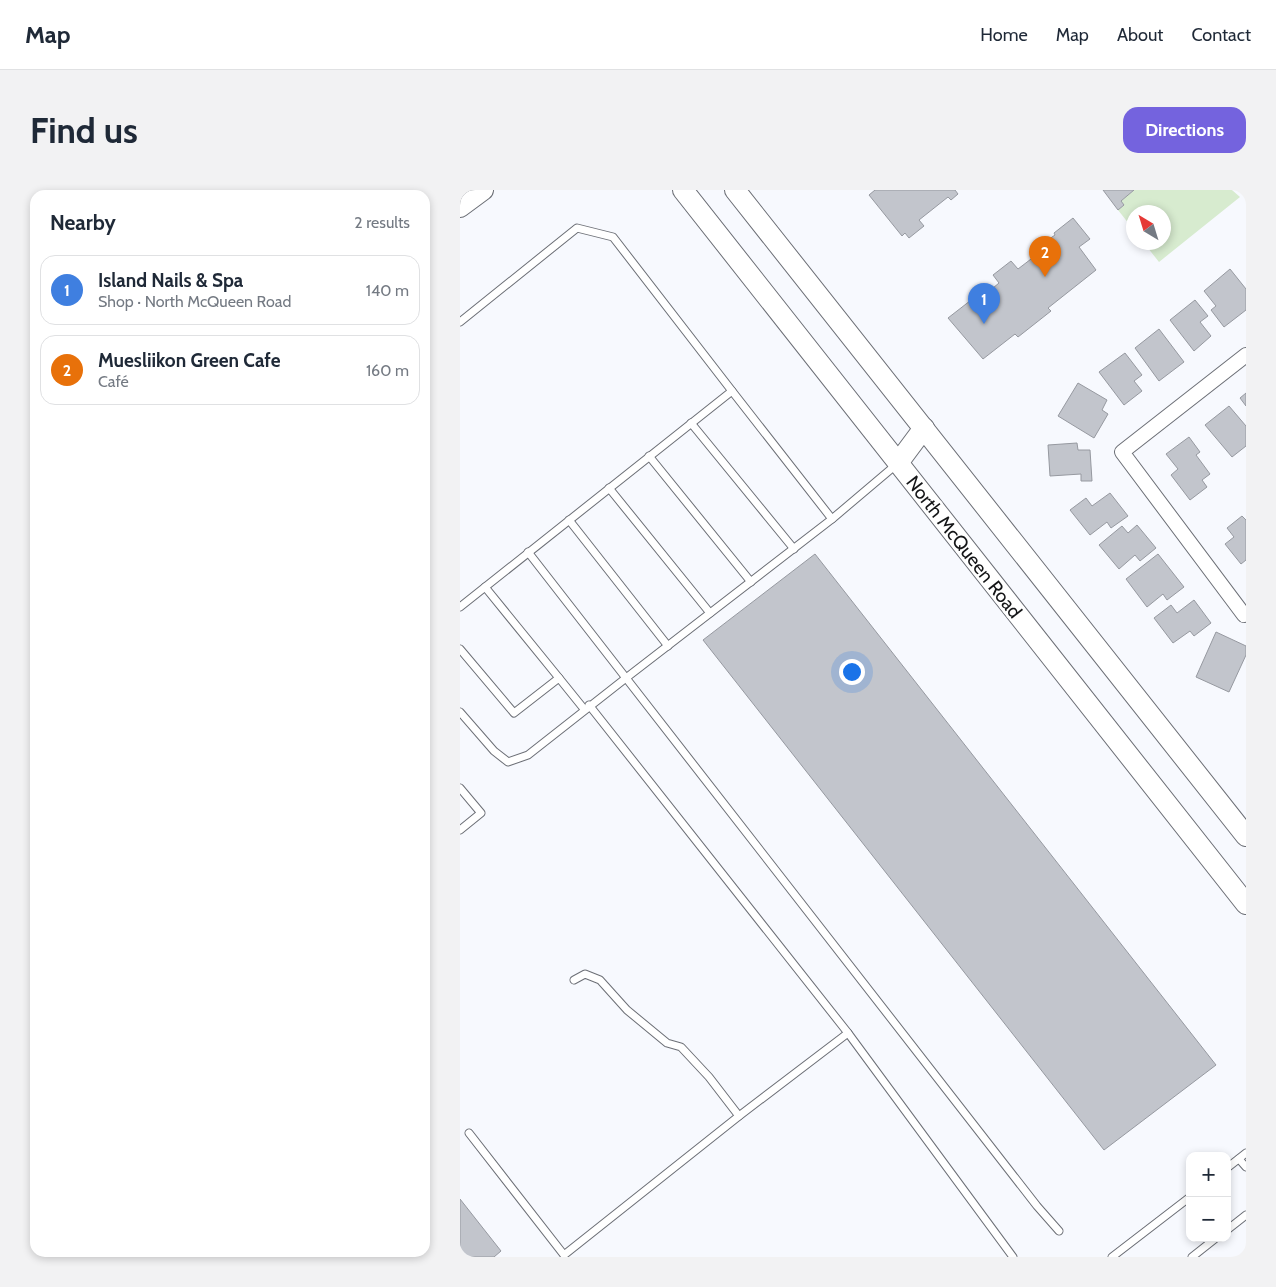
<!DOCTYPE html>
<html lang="en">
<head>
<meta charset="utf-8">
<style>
	body { margin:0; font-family:Cabin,sans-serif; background:#f2f2f3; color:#1f2937 }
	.controls { position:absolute; right:15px; bottom:15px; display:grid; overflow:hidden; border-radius:10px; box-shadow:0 2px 8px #0003 }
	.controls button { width:45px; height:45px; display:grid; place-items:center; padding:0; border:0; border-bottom:1px solid #e0e1e3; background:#fff; color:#1f2937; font:25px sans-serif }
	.compass { position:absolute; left:666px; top:15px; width:45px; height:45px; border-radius:50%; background:#fff; box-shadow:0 2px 8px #0003; rotate:322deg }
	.you { position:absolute; left:391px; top:481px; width:18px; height:18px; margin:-12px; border:4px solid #fff; border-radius:50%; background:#1a73e8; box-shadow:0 0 0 8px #1a73e833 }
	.badge { display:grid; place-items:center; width:32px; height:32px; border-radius:50%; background:#7463de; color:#fff; font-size:16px; font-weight:700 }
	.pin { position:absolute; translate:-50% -41px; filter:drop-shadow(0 1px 2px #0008) }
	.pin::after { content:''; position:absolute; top:26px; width:18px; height:15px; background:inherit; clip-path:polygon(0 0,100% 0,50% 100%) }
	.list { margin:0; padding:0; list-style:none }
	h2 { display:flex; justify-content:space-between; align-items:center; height:65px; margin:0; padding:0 20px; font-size:21px }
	h2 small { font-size:16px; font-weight:400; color:#747a83 }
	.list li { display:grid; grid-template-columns:32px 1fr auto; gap:15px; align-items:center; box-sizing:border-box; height:70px; margin:0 10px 10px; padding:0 10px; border:1px solid #e0e1e3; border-radius:15px }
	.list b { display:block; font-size:19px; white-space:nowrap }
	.list p { margin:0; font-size:16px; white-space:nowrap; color:#747a83 }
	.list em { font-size:16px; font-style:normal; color:#747a83 }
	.map { position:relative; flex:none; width:786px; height:1067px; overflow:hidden; border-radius:15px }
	header { display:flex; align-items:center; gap:30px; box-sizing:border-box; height:70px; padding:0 25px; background:#fff; border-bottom:1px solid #e0e1e3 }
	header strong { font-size:24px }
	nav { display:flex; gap:28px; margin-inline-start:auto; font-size:18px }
	.intro { display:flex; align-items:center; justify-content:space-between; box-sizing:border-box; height:120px; padding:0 30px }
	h1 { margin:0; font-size:35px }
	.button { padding:12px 22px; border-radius:15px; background:#7463de; color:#fff; font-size:18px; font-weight:700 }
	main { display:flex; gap:30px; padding:0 30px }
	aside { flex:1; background:#fff; border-radius:15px; box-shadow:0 2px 8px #0003 }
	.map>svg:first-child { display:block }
</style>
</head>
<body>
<header>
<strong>Map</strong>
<nav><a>Home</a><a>Map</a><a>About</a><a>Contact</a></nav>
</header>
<div class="intro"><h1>Find us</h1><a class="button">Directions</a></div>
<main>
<aside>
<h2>Nearby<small>2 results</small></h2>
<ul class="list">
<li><span class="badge" style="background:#3f7fe0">1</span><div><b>Island Nails &amp; Spa</b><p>Shop · North McQueen Road</p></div><em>140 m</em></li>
<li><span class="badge" style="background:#e8710a">2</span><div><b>Muesliikon Green Cafe</b><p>Café</p></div><em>160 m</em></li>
</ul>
</aside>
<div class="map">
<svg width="786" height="1067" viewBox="0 0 786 1067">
	<rect width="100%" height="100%" fill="#f7f9fe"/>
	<!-- green -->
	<path fill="#d7ebcf" d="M674,0H772L780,7L699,72L684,53L704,52V22H674L673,39L658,20L664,15L661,11Z"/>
	<!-- building -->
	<g fill="#c2c5cc" stroke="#9699a0">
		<path d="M415,0H495L498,4L491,10L488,7L459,30L464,36L449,48L445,43L442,46L409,5Z"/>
		<path d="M643,0H674L661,11L664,15L658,20Z"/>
		<path d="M613,28L630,49L619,57L636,80L588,118L591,121L558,147L555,144L523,169L488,128L524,100L527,103L539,93L533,85L551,71L558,79L588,56L585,52L595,45L594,43Z"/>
		<path d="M770,79L786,99V120L764,137L751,120L756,116L744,101Z"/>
		<path d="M735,110L748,126L740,132L751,146L734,161L710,130Z"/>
		<path d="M699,139L724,172L699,191L675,158Z"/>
		<path d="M665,163L682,185L674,191L682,201L664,215L639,182Z"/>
		<path d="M618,193L647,210L642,220L648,224L634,248L598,226Z"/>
		<path d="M786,203V216L780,208Z"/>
		<path d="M769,216L786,236V256L772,267L745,235Z"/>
		<path d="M729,247L740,262L736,265L750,284L742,290L747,297L730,310L711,285L718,279L706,264Z"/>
		<path d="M617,253L618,260H630L632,291H621V284L590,286L588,255Z"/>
		<path d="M650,303L668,326L651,338L647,332L630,345L610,320L626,308L632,316Z"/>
		<path d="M782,326L786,330V370L781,374L765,354L774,347L767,338Z"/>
		<path d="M677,335L696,358L680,371L675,365L659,379L639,355L662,336L668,343Z"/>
		<path d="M355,364L756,875L644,960L243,450Z"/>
		<path d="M698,364L724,397L707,410L703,404L687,417L666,389Z"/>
		<path d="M734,410L751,433L734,446L730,441L713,453L694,428L711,415L717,423Z"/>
		<path d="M756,442L786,456V465L769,502L736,487Z"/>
		<path d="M0,1009L41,1061L34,1067H0Z"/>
	</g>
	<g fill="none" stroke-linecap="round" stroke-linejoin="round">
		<!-- service casing -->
		<g stroke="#6c6f76" stroke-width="9">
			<g id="service">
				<path d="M0,132L117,38L153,47L272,201L0,417"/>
				<path d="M272,201L372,329"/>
				<path d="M231,233L334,359"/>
				<path d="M189,266L291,392"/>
				<path d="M437,274L372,329L166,488L577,1016L599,1041"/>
				<path d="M149,298L250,423"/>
				<path d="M109,330L208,456"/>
				<path d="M25,397L99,488"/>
				<path d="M0,459L54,523L99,488L124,519"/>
				<path d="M129,515L388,843L553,1067"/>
				<path d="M0,522L34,561L48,572L68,565L166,488L68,362"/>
				<path d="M0,598L21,623L0,640"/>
				<path d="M114,790L125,784L140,790L167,820L207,853L221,857L249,887L279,926"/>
				<path d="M9,943L104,1065L279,926L388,843"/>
				<path d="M779,969L786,977"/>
				<path d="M767,978L786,963"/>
				<path d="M767,1040L786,1025"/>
				<path d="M652,1067L730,1007"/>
				<path d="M732,1067L756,1048"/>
			</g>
		</g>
		<!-- minor casing -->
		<g stroke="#6c6f76" stroke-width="16">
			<path id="minor" d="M786,165L662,262L784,425L786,424"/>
		</g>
		<!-- secondary casing -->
		<g stroke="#6c6f76" stroke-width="22">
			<g id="secondary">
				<path d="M223,0L786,714"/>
				<path d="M275,0L786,646"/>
				<path d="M0,17L23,0"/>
				<path d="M438,273L464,238"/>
			</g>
		</g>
		<!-- service -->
		<use href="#service" stroke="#fff" stroke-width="7"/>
		<!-- minor -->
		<use href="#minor" stroke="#fff" stroke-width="14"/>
		<!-- secondary -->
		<use href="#secondary" stroke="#fff" stroke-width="20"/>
	</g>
	<g text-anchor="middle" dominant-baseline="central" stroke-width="5" stroke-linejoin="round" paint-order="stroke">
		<!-- street labels -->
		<g font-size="19" fill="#141517" stroke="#fff">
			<text transform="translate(504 357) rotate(52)">North McQueen Road</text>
		</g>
	</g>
</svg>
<div class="controls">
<button>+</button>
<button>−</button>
</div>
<svg class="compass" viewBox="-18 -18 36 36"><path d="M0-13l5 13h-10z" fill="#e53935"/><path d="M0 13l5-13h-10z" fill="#747a83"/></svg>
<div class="you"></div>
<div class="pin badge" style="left:524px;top:134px;background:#3f7fe0">1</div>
<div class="pin badge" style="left:585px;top:87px;background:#e8710a">2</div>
</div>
</main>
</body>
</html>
